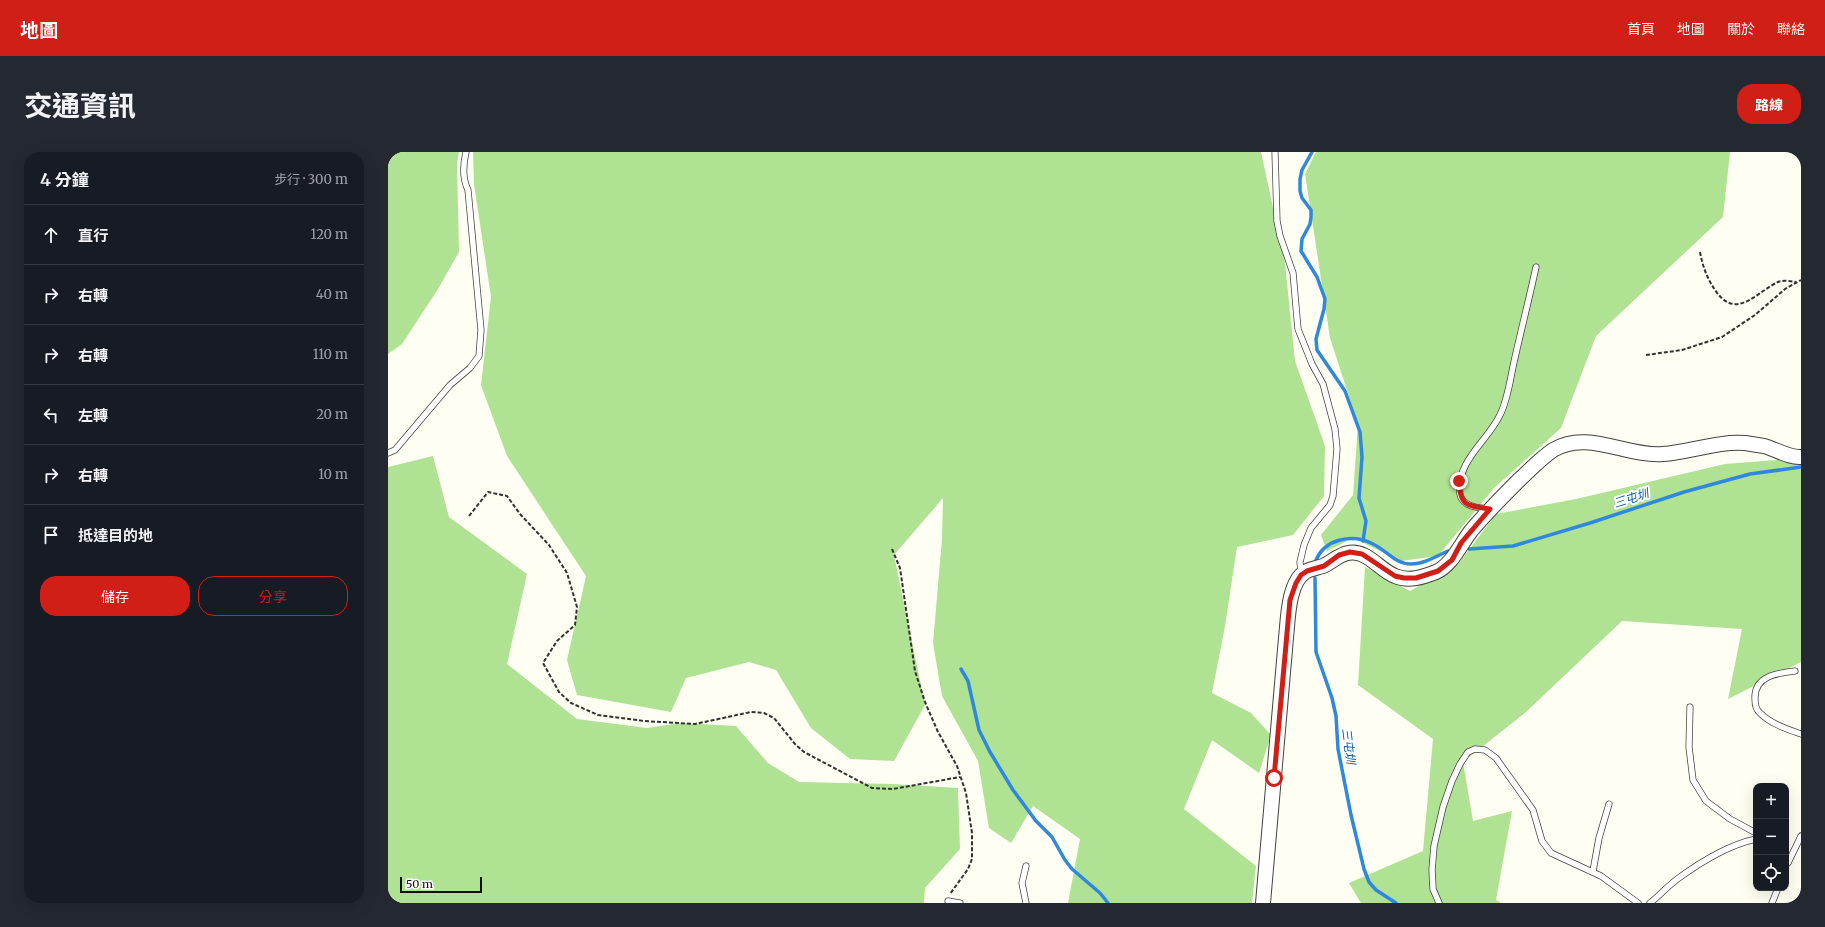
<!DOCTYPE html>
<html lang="zh-TW">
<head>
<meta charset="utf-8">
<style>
	body { margin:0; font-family:Merriweather,"Noto Sans TC",serif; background:#242831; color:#f1f3f6 }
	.controls { position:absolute; right:12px; bottom:12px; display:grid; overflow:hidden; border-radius:8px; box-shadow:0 4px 16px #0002 }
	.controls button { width:36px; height:36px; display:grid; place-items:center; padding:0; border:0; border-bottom:1px solid #363941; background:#171b24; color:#f1f3f6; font:20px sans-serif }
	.scale { position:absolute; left:12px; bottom:10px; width:82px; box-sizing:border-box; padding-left:4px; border:2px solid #101010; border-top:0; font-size:11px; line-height:14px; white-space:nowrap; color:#101010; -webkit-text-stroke:3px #fff; paint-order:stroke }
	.stop { position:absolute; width:12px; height:12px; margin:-9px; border:3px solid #d11e16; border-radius:50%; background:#fff }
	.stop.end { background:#d11e16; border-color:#fff; box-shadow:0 1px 4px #0008 }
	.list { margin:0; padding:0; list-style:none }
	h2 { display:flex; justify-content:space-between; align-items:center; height:52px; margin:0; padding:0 16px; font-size:17px }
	h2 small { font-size:13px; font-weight:400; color:#9ea1a6 }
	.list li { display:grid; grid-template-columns:26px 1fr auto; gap:12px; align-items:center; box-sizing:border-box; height:60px; padding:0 16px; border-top:1px solid #363941 }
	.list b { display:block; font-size:15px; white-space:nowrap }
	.list em { font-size:13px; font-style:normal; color:#9ea1a6 }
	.actions { display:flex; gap:8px; padding:12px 16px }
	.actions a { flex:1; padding:9px 0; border:1px solid #d11e16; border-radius:16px; text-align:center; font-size:14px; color:#d11e16 }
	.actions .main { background:#d11e16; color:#fff }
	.icon { flex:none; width:22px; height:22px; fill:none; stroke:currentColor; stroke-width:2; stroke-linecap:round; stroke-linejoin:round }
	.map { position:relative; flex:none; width:1413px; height:751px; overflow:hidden; border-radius:16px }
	header { display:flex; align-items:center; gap:24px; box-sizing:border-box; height:56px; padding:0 20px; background:#d11e16; color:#fff }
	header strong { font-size:19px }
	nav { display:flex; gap:22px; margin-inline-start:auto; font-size:14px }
	.intro { display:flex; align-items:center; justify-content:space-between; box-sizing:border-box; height:96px; padding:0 24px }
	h1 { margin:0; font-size:28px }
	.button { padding:10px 18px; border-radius:16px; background:#d11e16; color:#fff; font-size:14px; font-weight:700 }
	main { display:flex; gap:24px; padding:0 24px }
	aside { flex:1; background:#171b24; border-radius:16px; box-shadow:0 4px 16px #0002 }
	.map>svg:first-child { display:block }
</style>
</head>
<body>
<header>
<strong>地圖</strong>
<nav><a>首頁</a><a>地圖</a><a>關於</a><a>聯絡</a></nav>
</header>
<div class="intro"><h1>交通資訊</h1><a class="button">路線</a></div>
<main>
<aside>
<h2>4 分鐘<small>步行 · 300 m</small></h2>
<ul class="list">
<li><svg class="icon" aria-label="ahead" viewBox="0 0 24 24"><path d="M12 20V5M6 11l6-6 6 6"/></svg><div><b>直行</b></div><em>120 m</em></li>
<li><svg class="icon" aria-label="right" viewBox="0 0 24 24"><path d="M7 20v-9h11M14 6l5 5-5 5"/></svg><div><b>右轉</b></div><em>40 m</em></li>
<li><svg class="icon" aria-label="right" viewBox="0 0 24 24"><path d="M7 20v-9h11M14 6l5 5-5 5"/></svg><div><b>右轉</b></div><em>110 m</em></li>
<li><svg class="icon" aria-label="left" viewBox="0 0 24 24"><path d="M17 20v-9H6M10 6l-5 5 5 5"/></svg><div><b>左轉</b></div><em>20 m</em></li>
<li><svg class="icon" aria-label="right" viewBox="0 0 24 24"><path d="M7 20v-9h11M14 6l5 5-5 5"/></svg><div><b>右轉</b></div><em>10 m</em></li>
<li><svg class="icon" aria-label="arrive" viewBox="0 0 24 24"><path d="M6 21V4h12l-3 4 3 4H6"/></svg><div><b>抵達目的地</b></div></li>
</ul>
<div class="actions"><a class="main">儲存</a><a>分享</a></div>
</aside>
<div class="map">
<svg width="1413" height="751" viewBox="0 0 1413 751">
	<rect width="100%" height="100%" fill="#fffef2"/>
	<!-- forest -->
	<g fill="#b0e294">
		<path d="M0,0H71L69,12L71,100L50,137L14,192L0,202Z"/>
		<path d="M85,0H873L897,111L907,209L937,294L936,344L905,383L849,395L837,474L824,541L863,561L883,583L871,621L824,588L796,657L868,714L864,751H680L692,687L645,654L623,691L601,676L590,609L554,544L545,491L554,387L555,346L506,403L537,553L506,609L462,607L423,576L388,518L361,510L298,526L283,560L189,543L179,508L198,424L119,304L93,233L103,145L86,32Z"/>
		<path d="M928,0H1342L1335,65L1208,184L1173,276L1106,336L1050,404L1013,409L965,386L939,399L933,383L965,343L970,272L942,186L917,22Z"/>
		<path d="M45,304L61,365L139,422L119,512L189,567L259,576L293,571L348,574L380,611L411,630L505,632L570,636L572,697L537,736L536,751H0V315Z"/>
		<path d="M1413,306V510L1340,547L1354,477L1234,469L1138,560L1075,610L1085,669L1124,659L1108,748L1113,751H973L961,731L1035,699L1045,587L970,533L977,415L1022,439L1070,412L1108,362L1188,347L1337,312Z"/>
	</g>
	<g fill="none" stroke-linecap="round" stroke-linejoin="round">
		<!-- stream -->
		<g stroke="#2f88dd" stroke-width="3.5">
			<path d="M924,0L914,18L912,27V39L914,46L923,58V65L922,72L914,87L913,99L929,125L937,147L936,157L928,187L929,198L957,239L972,280L974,305L971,346L978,369L975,389"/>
			<path d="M1081,397L1125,394L1202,371L1296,340L1362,322L1413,315"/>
			<path d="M928,408C937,387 964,381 985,392C998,398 1007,412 1023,412C1036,412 1049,404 1060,399"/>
			<path d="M927,426L928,500L944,546L948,564L950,597L963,663L976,717L981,730L988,738L1008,751"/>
			<path d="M573,517L580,529L591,578L602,600L625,638L648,669L664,685L677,708L684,717L712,741L720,751"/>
		</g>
		<!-- service casing -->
		<g stroke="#434343" stroke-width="7">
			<g id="service">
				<path d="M887,0L889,69L892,84L905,121L910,177L924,212L935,232L947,277L949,297L945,344L942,353L923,376L916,393L912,410L913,421"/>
				<path d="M0,301L7,298L62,233L82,216L91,204L93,178L80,38C74,26 75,13 78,0"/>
				<path d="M1102,357C1091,356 1074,355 1072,342C1068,309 1099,290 1112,263C1120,247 1122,228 1126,210C1133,179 1141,147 1148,115"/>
				<path d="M1407,519C1389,521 1366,524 1367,547C1367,552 1368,558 1372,561C1383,572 1399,577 1413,582"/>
				<path d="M1302,555L1301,595L1305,628L1318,649L1342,667L1368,681"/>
				<path d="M1400,711L1413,684"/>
				<path d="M1205,719L1211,686L1221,652"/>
				<path d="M560,749L572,751"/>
				<path d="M638,751L634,731L638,714"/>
				<path d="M1051,751L1045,737L1044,718L1046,694L1055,655L1064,629L1072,612L1080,600L1087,597L1097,598L1108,606L1145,658L1154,689L1163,701L1213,724L1250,751"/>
				<path d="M1262,751C1271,744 1279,735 1288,728C1311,711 1340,693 1368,687"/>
				<path d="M1384,751L1390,736"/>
			</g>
		</g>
		<!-- tertiary casing -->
		<g stroke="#434343" stroke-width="16">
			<path id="tertiary" d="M875,751L898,486C900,468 900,431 917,420C922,417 929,416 935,414C944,410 950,403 960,401C979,397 991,418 1007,424C1021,430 1035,425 1048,420C1063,414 1073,392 1083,379C1098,361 1114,345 1131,328C1142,318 1152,307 1165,298C1199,277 1239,305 1275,302C1302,300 1330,289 1357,291C1363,292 1370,293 1376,294C1387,297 1402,306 1413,305"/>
		</g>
		<!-- path -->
		<g stroke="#323232" stroke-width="2" stroke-dasharray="4 2" stroke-linecap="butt">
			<path d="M1312,100C1315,116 1320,129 1330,142C1350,167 1370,139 1390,130C1395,128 1402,129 1408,130"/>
			<path d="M1258,203L1294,198L1334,185L1367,163L1397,137L1413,128"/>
			<path d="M81,364L100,340L119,344L132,362L161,393L179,421L189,455L187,473L169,489L155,511L171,540L183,551L210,563L256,569L307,572L363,560L376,561L386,566L407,592L416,600L484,636L505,637L572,625"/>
			<path d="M504,397L512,416L527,519L537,550L550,580L569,614L578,641L584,681V707L580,717L562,742"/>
		</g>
		<!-- service -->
		<use href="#service" stroke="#fff" stroke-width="5.5"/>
		<!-- tertiary -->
		<use href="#tertiary" stroke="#fff" stroke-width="14"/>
	</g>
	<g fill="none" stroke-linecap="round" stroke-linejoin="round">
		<!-- route -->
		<path stroke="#d11e16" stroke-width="5" d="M886,626L902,448L908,431L913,423L919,419L936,414L951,403L962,400L974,402L1007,424L1016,426H1028L1050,419L1064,408L1073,391L1102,357C1078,354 1072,354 1071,329"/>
	</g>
	<g text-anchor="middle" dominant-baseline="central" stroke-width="4" stroke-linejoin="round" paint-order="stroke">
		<!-- water labels -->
		<g font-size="12" font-style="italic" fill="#0959b1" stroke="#fff">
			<text transform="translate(1243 346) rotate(-18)">三屯圳</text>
			<text transform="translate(961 594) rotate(83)">三屯圳</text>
		</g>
	</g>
</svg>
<div class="controls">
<button>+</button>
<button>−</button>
<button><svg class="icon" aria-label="locate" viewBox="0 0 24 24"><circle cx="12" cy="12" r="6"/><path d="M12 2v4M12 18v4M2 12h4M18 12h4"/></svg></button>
</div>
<div class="scale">50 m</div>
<div class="stop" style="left:886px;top:626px"></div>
<div class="stop end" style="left:1071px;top:329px"></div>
</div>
</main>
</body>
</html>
